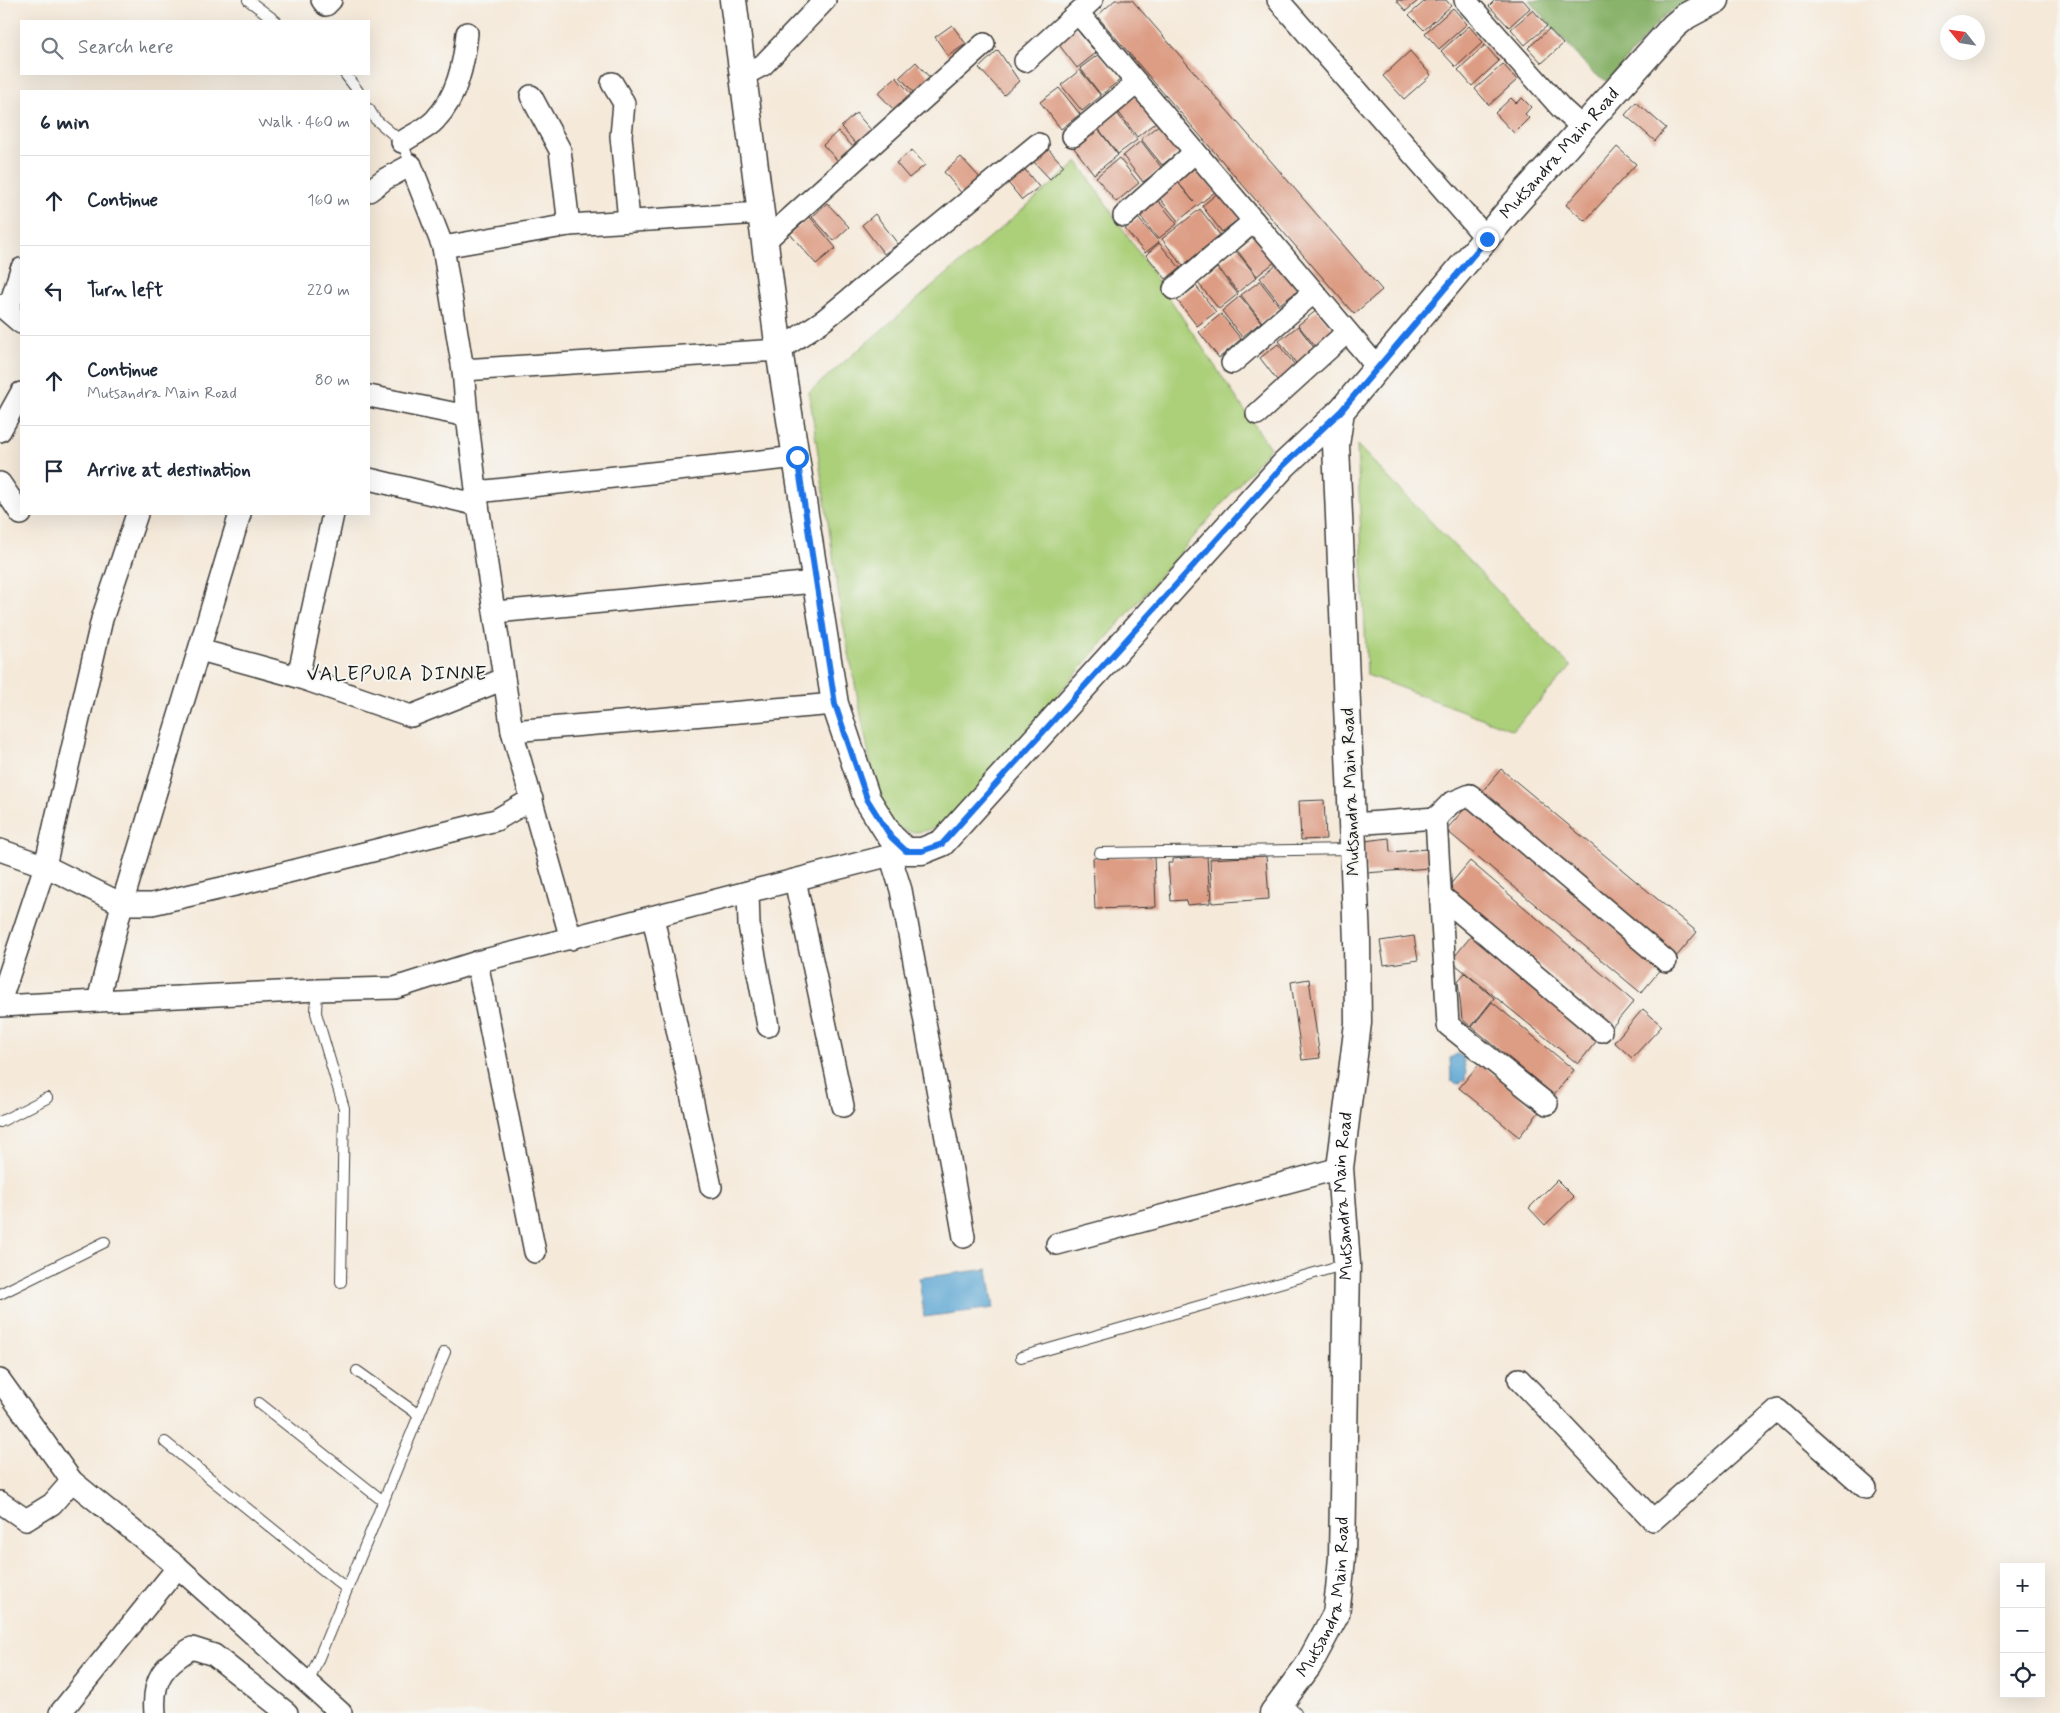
<!DOCTYPE html>
<html lang="en">
<head>
<meta charset="utf-8">
<style>
	body { margin:0; font-family:Mynerve,sans-serif; background:#f2f2f3; color:#1f2937 }
	.controls { position:absolute; right:15px; bottom:15px; display:grid; overflow:hidden; border-radius:0px; box-shadow:0 5px 20px #0002 }
	.controls button { width:45px; height:45px; display:grid; place-items:center; padding:0; border:0; border-bottom:1px solid #e0e1e3; background:#fff; color:#1f2937; font:25px sans-serif }
	.compass { position:absolute; left:1940px; top:15px; width:45px; height:45px; border-radius:50%; background:#fff; box-shadow:0 5px 20px #0002; rotate:300deg }
	.stop { position:absolute; width:15px; height:15px; margin:-11px; border:4px solid #1a73e8; border-radius:50%; background:#fff }
	.stop.end { background:#1a73e8; border-color:#fff; box-shadow:0 1px 5px #0008 }
	.list { margin:0; padding:0; list-style:none }
	h2 { display:flex; justify-content:space-between; align-items:center; height:65px; margin:0; padding:0 20px; font-size:21px }
	h2 small { font-size:16px; font-weight:400; color:#747a83 }
	.list li { display:grid; grid-template-columns:32px 1fr auto; gap:15px; align-items:center; box-sizing:border-box; height:90px; padding:0 20px; border-top:1px solid #e0e1e3 }
	.list b { display:block; font-size:19px; white-space:nowrap }
	.list p { margin:0; font-size:16px; white-space:nowrap; color:#747a83 }
	.list em { font-size:16px; font-style:normal; color:#747a83 }
	.icon { flex:none; width:28px; height:28px; fill:none; stroke:currentColor; stroke-width:2; stroke-linecap:round; stroke-linejoin:round }
	.map { position:relative; flex:none; width:2060px; height:1713px; overflow:hidden }
	.search { position:absolute; background:#fff; box-shadow:0 5px 20px #0002; left:20px; top:20px; width:350px; height:55px; display:flex; align-items:center; gap:12px; box-sizing:border-box; padding:0 18px; border-radius:0px; color:#747a83; font-size:19px }
	.panel { position:absolute; background:#fff; box-shadow:0 5px 20px #0002; left:20px; top:90px; width:350px; height:425px; border-radius:0px }
	.map>svg:first-child { display:block }
</style>
</head>
<body>
<div class="map">
<svg width="2060" height="1713" viewBox="0 0 2060 1713">
	<rect width="100%" height="100%" fill="#f6f6f2"/>
	<filter id="ink" filterUnits="userSpaceOnUse"><feTurbulence type="fractalNoise" baseFrequency=".02" numOctaves="2"/><feDisplacementMap in="SourceGraphic" scale="10" xChannelSelector="R" yChannelSelector="G"/><feConvolveMatrix kernelMatrix="1 2 1 2 8 2 1 2 1" color-interpolation-filters="sRGB"/></filter>
	<filter id="wash" filterUnits="userSpaceOnUse"><feTurbulence type="fractalNoise" baseFrequency=".0096" numOctaves="4" result="noise"/><feDisplacementMap in="SourceGraphic" scale="20" xChannelSelector="R" yChannelSelector="G"/><feGaussianBlur stdDeviation="1.12" result="paint"/><feColorMatrix in="noise" values="0 0 0 0 0 0 0 0 0 0 0 0 0 0 0 0 0 1.4 0 .05"/><feComposite in="paint" operator="in"/></filter>
	<g filter="url(#wash)">
		<rect width="100%" height="100%" fill="#f5e9d9"/>
		<!-- green -->
		<g fill="#acd07a" stroke="#64764b">
			<path d="M1078,162L1270,448L954,816C940,828 912,840 895,825C888,819 883,809 878,801L842,618L809,392Z"/>
			<path d="M1357,445L1571,667L1513,730L1367,675Z"/>
		</g>
		<!-- forest -->
		<path fill="#89b26a" stroke="#526743" d="M1529,0H1693L1665,15L1607,81L1592,72Z"/>
		<!-- water -->
		<g fill="#5aa5d2" stroke="#3b6077">
			<path d="M1457,1054L1463,1057L1466,1072L1465,1080L1458,1084L1451,1081L1450,1058Z"/>
			<path d="M988,1269L994,1308L924,1317L919,1278Z"/>
		</g>
		<g id="blocks">
			<!-- building -->
			<g fill="#dd9d85">
				<path d="M1115,0H1132L1382,290L1354,314L1097,16Z"/>
				<path d="M1396,0H1419L1406,11Z"/>
				<path d="M1426,0H1446L1451,6L1424,30L1409,15Z"/>
				<path d="M1495,0H1523L1530,8L1509,27L1489,6Z"/>
				<path d="M1453,8L1467,24L1439,49L1425,33Z"/>
				<path d="M1533,10L1547,26L1525,45L1511,29Z"/>
				<path d="M952,25L966,44L948,56L935,37Z"/>
				<path d="M1469,26L1483,42L1456,67L1441,51Z"/>
				<path d="M1075,27L1096,53L1077,68L1056,41Z"/>
				<path d="M1549,29L1563,44L1542,63L1528,48Z"/>
				<path d="M1485,45L1499,61L1472,86L1458,70Z"/>
				<path d="M998,50L1019,81L1004,95L979,68Z"/>
				<path d="M1410,51L1431,75L1404,99L1383,76Z"/>
				<path d="M1099,54L1120,80L1101,95L1080,68Z"/>
				<path d="M916,62L930,78L914,93L900,77Z"/>
				<path d="M1503,64L1517,80L1489,105L1475,89Z"/>
				<path d="M1080,70L1101,96L1082,111L1061,85Z"/>
				<path d="M896,77L912,95L895,111L878,93Z"/>
				<path d="M1059,88L1080,114L1061,129L1040,102Z"/>
				<path d="M1136,96L1156,122L1137,137L1117,110Z"/>
				<path d="M1511,98L1516,103L1522,98L1531,107L1525,114L1529,118L1514,133L1495,113Z"/>
				<path d="M1636,102L1666,128L1655,141L1625,115Z"/>
				<path d="M856,113L872,131L857,145L841,127Z"/>
				<path d="M1117,113L1137,140L1118,154L1098,128Z"/>
				<path d="M1160,124L1181,150L1162,165L1141,139Z"/>
				<path d="M1098,129L1118,155L1094,174L1074,148Z"/>
				<path d="M838,131L854,148L839,162L823,145Z"/>
				<path d="M1141,141L1162,168L1143,182L1123,156Z"/>
				<path d="M1617,147L1636,164L1585,221L1566,205Z"/>
				<path d="M1047,148L1064,166L1050,179L1033,161Z"/>
				<path d="M912,150L925,165L909,178L896,163Z"/>
				<path d="M961,157L981,179L963,195L944,172Z"/>
				<path d="M1119,158L1139,183L1116,202L1096,177Z"/>
				<path d="M1195,165L1216,191L1178,221L1157,195L1176,180L1194,202L1176,180Z"/>
				<path d="M1022,166L1039,187L1022,200L1005,179Z"/>
				<path d="M1220,191L1241,217L1222,232L1202,206Z"/>
				<path d="M1156,198L1177,224L1158,239L1138,213Z"/>
				<path d="M827,203L849,227L834,241L812,217Z"/>
				<path d="M1200,209L1220,235L1183,266L1162,239Z"/>
				<path d="M875,214L898,244L884,254L862,225Z"/>
				<path d="M810,217L836,248L816,264L790,234Z"/>
				<path d="M1138,218L1159,242L1145,253L1125,229Z"/>
				<path d="M1256,235L1276,261L1257,276L1237,250Z"/>
				<path d="M1159,243L1180,268L1166,279L1146,255Z"/>
				<path d="M1236,251L1257,277L1238,292L1217,266Z"/>
				<path d="M1278,263L1299,290L1280,304L1260,278Z"/>
				<path d="M1217,268L1238,294L1219,309L1198,283Z"/>
				<path d="M1260,281L1280,307L1262,322L1241,295Z"/>
				<path d="M1196,286L1216,312L1197,326L1177,300Z"/>
				<path d="M1240,296L1261,322L1242,337L1222,311Z"/>
				<path d="M1317,310L1338,336L1319,351L1298,325Z"/>
				<path d="M1221,314L1241,339L1219,358L1199,332Z"/>
				<path d="M1298,326L1318,353L1299,367L1279,341Z"/>
				<path d="M1278,344L1299,370L1280,384L1260,358Z"/>
				<path d="M1501,769L1697,932L1676,957L1480,794Z"/>
				<path d="M1324,800L1326,839L1301,840L1299,801Z"/>
				<path d="M1468,805L1662,968L1641,993L1446,830Z"/>
				<path d="M1389,838L1390,852L1428,849L1429,868L1366,873L1364,841Z"/>
				<path d="M1154,856L1156,907L1095,909L1093,858Z"/>
				<path d="M1207,856L1210,903L1187,905L1186,900L1171,901L1168,863H1173V859Z"/>
				<path d="M1266,856L1269,899L1212,903L1210,859Z"/>
				<path d="M1470,861L1634,1001L1612,1027L1448,887Z"/>
				<path d="M1472,935L1599,1038L1578,1064L1451,961Z"/>
				<path d="M1414,936L1418,960L1384,965L1380,941Z"/>
				<path d="M1465,973L1494,998L1471,1027L1462,1019L1458,981Z"/>
				<path d="M1309,979L1320,1058L1302,1060L1291,982Z"/>
				<path d="M1492,1002L1574,1070L1554,1095L1472,1027Z"/>
				<path d="M1643,1009L1662,1026L1632,1058L1614,1042Z"/>
				<path d="M1480,1063L1539,1112L1519,1137L1459,1088Z"/>
				<path d="M1557,1180L1574,1197L1545,1225L1529,1208Z"/>
			</g>
		</g>
	</g>
	<g filter="url(#ink)">
		<use href="#blocks" fill-opacity="0" stroke="#3d3b38" stroke-width="1"/>
		<g fill="none" stroke-linecap="round" stroke-linejoin="round">
			<!-- service casing -->
			<g stroke="#3d3b38" stroke-width="12">
				<g id="service">
					<path d="M248,0L276,21"/>
					<path d="M345,74L358,91"/>
					<path d="M369,109L375,119L402,142L411,165"/>
					<path d="M1100,853L1352,849"/>
					<path d="M317,990L316,1013L344,1108L341,1282"/>
					<path d="M0,1122L47,1098"/>
					<path d="M0,1294L105,1242"/>
					<path d="M1021,1357L1346,1264"/>
					<path d="M357,1371L419,1415"/>
					<path d="M259,1403L383,1501"/>
					<path d="M165,1442L347,1589"/>
					<path d="M308,1684L445,1352"/>
					<path d="M1283,1700L1296,1713"/>
				</g>
			</g>
			<!-- minor casing -->
			<g stroke="#3d3b38" stroke-width="24">
				<g id="minor">
					<path d="M322,0L326,5L331,0"/>
					<path d="M1278,0L1487,239"/>
					<path d="M1465,0L1562,109L1582,127"/>
					<path d="M1078,13L1378,368"/>
					<path d="M1025,61L1092,0"/>
					<path d="M744,75L763,65L825,0"/>
					<path d="M612,83L624,103L621,136L629,221"/>
					<path d="M531,96L560,150L569,225"/>
					<path d="M1073,136L1137,83"/>
					<path d="M402,142C412,135 427,129 435,120C457,97 464,64 467,33"/>
					<path d="M369,191L385,179L411,165L443,247L463,370L467,416L478,505L512,731L571,939"/>
					<path d="M1124,216L1195,152"/>
					<path d="M766,240L984,44"/>
					<path d="M443,247L569,225L761,213"/>
					<path d="M1174,289L1254,221"/>
					<path d="M0,305L21,323"/>
					<path d="M8,311L21,269"/>
					<path d="M1232,363L1314,292"/>
					<path d="M463,370L779,350L824,320L1038,144"/>
					<path d="M369,396L467,416"/>
					<path d="M1257,414L1347,332"/>
					<path d="M0,431L21,393"/>
					<path d="M369,479L478,505"/>
					<path d="M0,483L21,514"/>
					<path d="M477,492L797,457"/>
					<path d="M137,514L102,619L45,866L122,904H152L248,882L496,820L532,799"/>
					<path d="M496,612L815,582"/>
					<path d="M200,650L298,677L411,716L504,679"/>
					<path d="M298,677L333,514"/>
					<path d="M512,731L835,704"/>
					<path d="M1436,818L1448,1025L1547,1104"/>
					<path d="M1353,824L1436,818L1451,803L1470,795L1666,961"/>
					<path d="M0,850L45,866L0,1002"/>
					<path d="M890,855L901,890L964,1237"/>
					<path d="M795,880L843,1106"/>
					<path d="M748,892L749,925L768,1026"/>
					<path d="M1441,896L1601,1031"/>
					<path d="M653,917L711,1187"/>
					<path d="M477,962L535,1252"/>
					<path d="M98,1001L122,904L240,514"/>
					<path d="M0,1006L317,990L395,988L477,962L906,851"/>
					<path d="M1057,1244L1340,1168"/>
					<path d="M1519,1379L1653,1520L1778,1410L1866,1488"/>
					<path d="M0,1380L72,1481L178,1567L341,1713"/>
					<path d="M0,1502L26,1520L52,1504L72,1481"/>
					<path d="M60,1713L178,1567"/>
					<path d="M155,1713C152,1679 163,1665 192,1648L214,1655L287,1713"/>
				</g>
			</g>
			<!-- tertiary casing -->
			<g stroke="#3d3b38" stroke-width="29">
				<g id="tertiary">
					<path d="M733,0L779,350L835,704L867,799L891,837L906,851H922L942,843L1284,465L1341,411"/>
					<path id="s1" d="M1273,1713L1308,1666L1336,1614L1339,1589L1342,1557L1347,1264L1340,1168L1358,1023L1357,941L1336,445L1341,411L1512,207L1674,26L1686,16L1716,0"/>
				</g>
			</g>
			<!-- service -->
			<use href="#service" stroke="#fff" stroke-width="10"/>
			<!-- minor -->
			<use href="#minor" stroke="#fff" stroke-width="21"/>
			<!-- tertiary -->
			<use href="#tertiary" stroke="#fff" stroke-width="26"/>
		</g>
	</g>
	<g fill="none" stroke-linecap="round" stroke-linejoin="round" filter="url(#ink)">
		<!-- route -->
		<path stroke="#1a73e8" stroke-width="6" d="M797,457L835,704L867,799L891,837L906,851H922L942,844L1284,465L1341,411L1487,239"/>
	</g>
	<g text-anchor="middle" dominant-baseline="central" stroke-width="4" stroke-linejoin="round" paint-order="stroke">
		<!-- street labels -->
		<g font-size="18" fill="#1c1c1c" stroke="#f6f6f2">
			<text stroke="none"><textPath href="#s1" startOffset="1661">Mutsandra Main Road</textPath></text>
			<text transform="translate(1351 792) rotate(-92)">Mutsandra Main Road</text>
			<text stroke="none"><textPath href="#s1" startOffset="536">Mutsandra Main Road</textPath></text>
			<text stroke="none"><textPath href="#s1" startOffset="131">Mutsandra Main Road</textPath></text>
		</g>
		<!-- quarter labels -->
		<g font-size="20" letter-spacing="1" fill="#1c1c1c" stroke="#f6f6f2">
			<text x="397" y="674">VALEPURA DINNE</text>
		</g>
	</g>
</svg>
<div class="controls">
<button>+</button>
<button>−</button>
<button><svg class="icon" aria-label="locate" viewBox="0 0 24 24"><circle cx="12" cy="12" r="6"/><path d="M12 2v4M12 18v4M2 12h4M18 12h4"/></svg></button>
</div>
<svg class="compass" viewBox="-18 -18 36 36"><path d="M0-13l5 13h-10z" fill="#e53935"/><path d="M0 13l5-13h-10z" fill="#747a83"/></svg>
<div class="stop" style="left:797px;top:457px"></div>
<div class="stop end" style="left:1487px;top:239px"></div>
<div class="search"><svg class="icon" aria-label="search" viewBox="0 0 24 24"><circle cx="10" cy="10" r="6"/><path d="M15 15l6 6"/></svg>Search here</div>
<section class="panel">
<h2>6 min<small>Walk · 460 m</small></h2>
<ul class="list">
<li><svg class="icon" aria-label="ahead" viewBox="0 0 24 24"><path d="M12 20V5M6 11l6-6 6 6"/></svg><div><b>Continue</b></div><em>160 m</em></li>
<li><svg class="icon" aria-label="left" viewBox="0 0 24 24"><path d="M17 20v-9H6M10 6l-5 5 5 5"/></svg><div><b>Turn left</b></div><em>220 m</em></li>
<li><svg class="icon" aria-label="ahead" viewBox="0 0 24 24"><path d="M12 20V5M6 11l6-6 6 6"/></svg><div><b>Continue</b><p>Mutsandra Main Road</p></div><em>80 m</em></li>
<li><svg class="icon" aria-label="arrive" viewBox="0 0 24 24"><path d="M6 21V4h12l-3 4 3 4H6"/></svg><div><b>Arrive at destination</b></div></li>
</ul>
</section>
</div>
</body>
</html>
